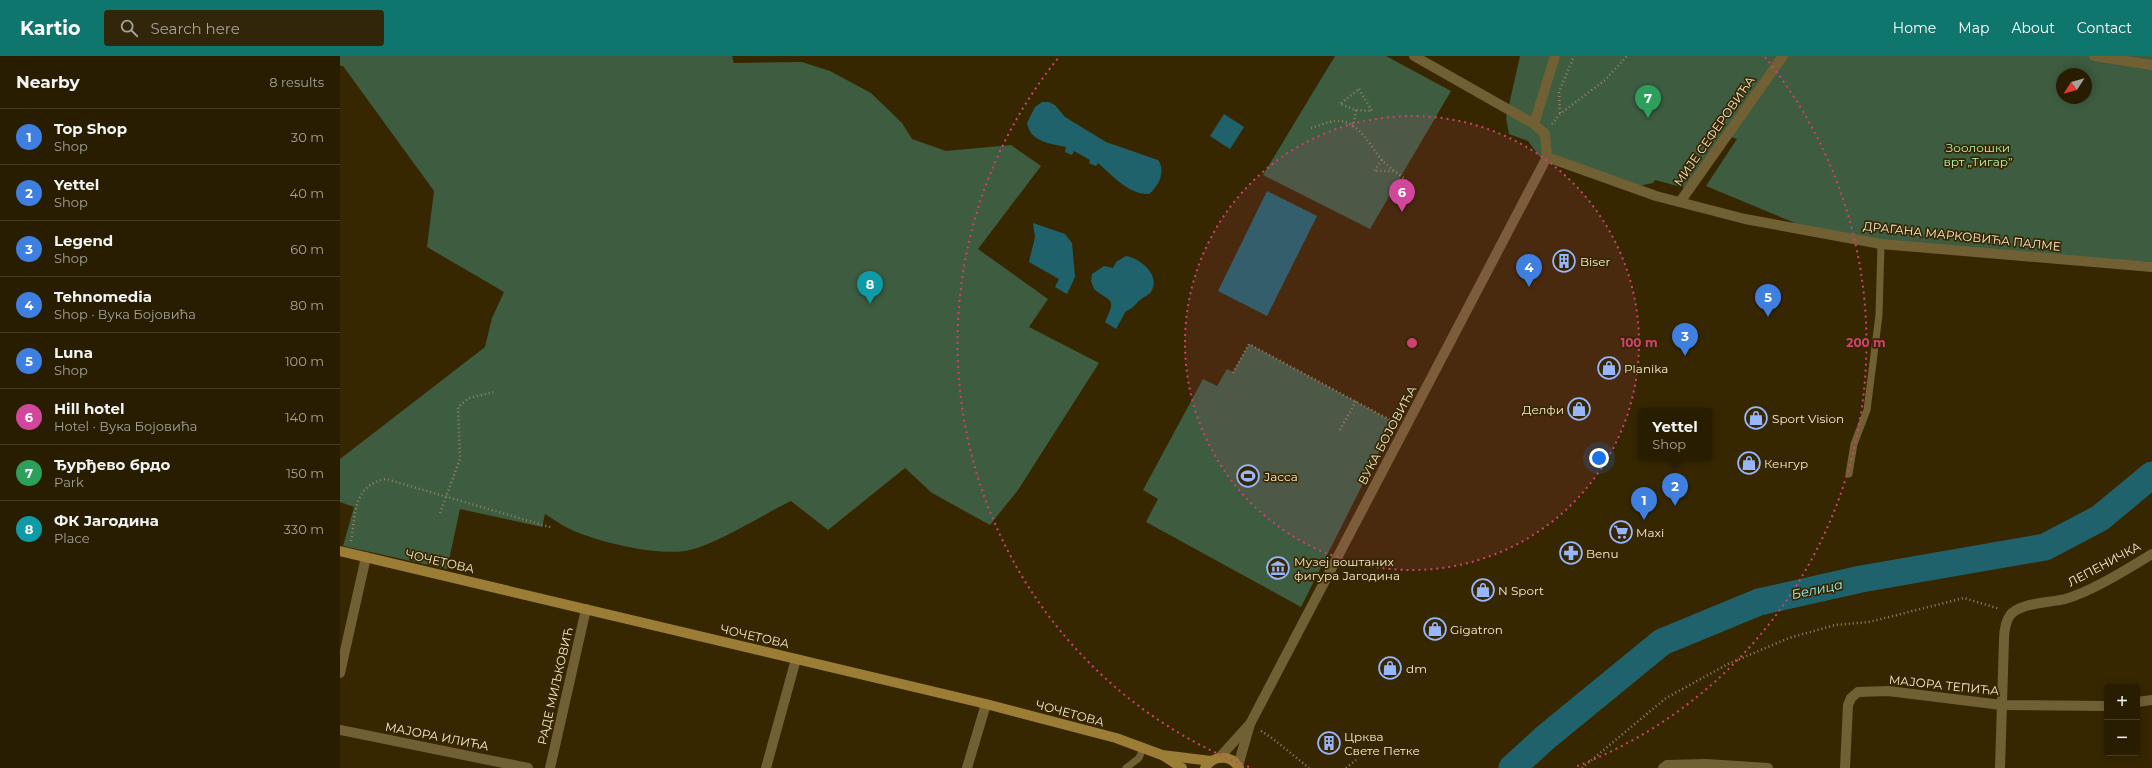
<!DOCTYPE html>
<html lang="en">
<head>
<meta charset="utf-8">
<style>
	body { margin:0; font-family:Montserrat,sans-serif; background:#31260a; color:#f1f3f6 }
	.controls { position:absolute; right:12px; bottom:12px; display:grid; overflow:hidden; border-radius:4px; box-shadow:0 2px 10px #0003 }
	.controls button { width:36px; height:36px; display:grid; place-items:center; padding:0; border:0; border-bottom:1px solid #453b22; background:#291d00; color:#f1f3f6; font:20px sans-serif }
	.compass { position:absolute; left:1716px; top:12px; width:36px; height:36px; border-radius:50%; background:#291d00; box-shadow:0 2px 10px #0003; rotate:234deg }
	.you { position:absolute; left:1259px; top:402px; width:14px; height:14px; margin:-10px; border:3px solid #fff; border-radius:50%; background:#1a73e8; box-shadow:0 0 0 6px #1a73e833 }
	.badge { display:grid; place-items:center; width:26px; height:26px; border-radius:50%; background:#0f766e; color:#fff; font-size:13px; font-weight:700 }
	.pin { position:absolute; translate:-50% -33px; filter:drop-shadow(0 1px 2px #0008) }
	.pin::after { content:''; position:absolute; top:21px; width:14px; height:12px; background:inherit; clip-path:polygon(0 0,100% 0,50% 100%) }
	.popup { position:absolute; left:1298px; top:352px; width:74px; height:52px; box-sizing:border-box; display:grid; place-content:center; border-radius:4px; background:#291d00; filter:drop-shadow(0 1px 3px #0005); font-size:13px; white-space:nowrap; color:#a5a299 }
	.popup b { font-size:15px; color:#f1f3f6 }
	.popup::after { content:''; position:absolute; left:50%; top:100%; margin-left:-8px; border:8px solid transparent; border-top-color:#291d00 }
	.list { margin:0; padding:0; list-style:none }
	h2 { display:flex; justify-content:space-between; align-items:center; height:52px; margin:0; padding:0 16px; font-size:17px }
	h2 small { font-size:13px; font-weight:400; color:#a5a299 }
	.list li { display:grid; grid-template-columns:26px 1fr auto; gap:12px; align-items:center; box-sizing:border-box; height:56px; padding:0 16px; border-top:1px solid #453b22 }
	.list b { display:block; font-size:15px; white-space:nowrap }
	.list p { margin:0; font-size:13px; white-space:nowrap; color:#a5a299 }
	.list em { font-size:13px; font-style:normal; color:#a5a299 }
	.icon { flex:none; width:22px; height:22px; fill:none; stroke:currentColor; stroke-width:2; stroke-linecap:round; stroke-linejoin:round }
	.map { position:relative; flex:none; width:1812px; height:712px; overflow:hidden }
	header { display:flex; align-items:center; gap:24px; box-sizing:border-box; height:56px; padding:0 20px; background:#0f766e; color:#fff }
	header strong { font-size:19px }
	nav { display:flex; gap:22px; margin-inline-start:auto; font-size:14px }
	.search { width:280px; height:36px; background:#31260a; display:flex; align-items:center; gap:10px; box-sizing:border-box; padding:0 14px; border-radius:4px; color:#a5a299; font-size:15px }
	main { display:flex }
	aside { flex:1; background:#291d00 }
	.map>svg:first-child { display:block }
</style>
</head>
<body>
<header>
<strong>Kartio</strong>
<div class="search"><svg class="icon" aria-label="search" viewBox="0 0 24 24"><circle cx="10" cy="10" r="6"/><path d="M15 15l6 6"/></svg>Search here</div>
<nav><a>Home</a><a>Map</a><a>About</a><a>Contact</a></nav>
</header>
<main>
<aside>
<h2>Nearby<small>8 results</small></h2>
<ul class="list">
<li><span class="badge" style="background:#3f7fe0">1</span><div><b>Top Shop</b><p>Shop</p></div><em>30 m</em></li>
<li><span class="badge" style="background:#3f7fe0">2</span><div><b>Yettel</b><p>Shop</p></div><em>40 m</em></li>
<li><span class="badge" style="background:#3f7fe0">3</span><div><b>Legend</b><p>Shop</p></div><em>60 m</em></li>
<li><span class="badge" style="background:#3f7fe0">4</span><div><b>Tehnomedia</b><p>Shop · Вука Бојовића</p></div><em>80 m</em></li>
<li><span class="badge" style="background:#3f7fe0">5</span><div><b>Luna</b><p>Shop</p></div><em>100 m</em></li>
<li><span class="badge" style="background:#d1479c">6</span><div><b>Hill hotel</b><p>Hotel · Вука Бојовића</p></div><em>140 m</em></li>
<li><span class="badge" style="background:#2e9e5b">7</span><div><b>Ђурђево брдо</b><p>Park</p></div><em>150 m</em></li>
<li><span class="badge" style="background:#0f9aa8">8</span><div><b>ФК Јагодина</b><p>Place</p></div><em>330 m</em></li>
</ul>
</aside>
<div class="map">
<svg width="1812" height="712" viewBox="0 0 1812 712">
	<rect width="100%" height="100%" fill="#372700"/>
	<!-- green -->
	<g fill="#3d5c40" fill-rule="evenodd">
		<path d="M0,0H392L394,7L462,6L490,15L531,37L562,67L572,83L606,95L671,89L701,110L638,193L708,243L689,271L759,307L678,434L650,469L592,437L565,412L488,474L451,445C422,459 381,486 350,494C320,501 263,487 234,475C224,471 215,464 205,458L202,471L120,453L107,513L3,490L14,451L0,446V403L145,291L152,262L164,236L87,191L94,135L3,10H0Z"/>
		<path d="M995,0H1046L1111,35L1030,173L923,119Z"/>
		<path d="M1180,0H1812V206L1588,192L1467,172L1366,130L1397,83L1388,80L1349,133L1315,124L1313,127L1294,131L1199,100L1188,85L1169,78L1166,62ZM1722,18H1746V42H1722Z"/>
		<path d="M909,288L1054,366L961,551L806,466L818,443L803,434L863,323L877,330L887,313L893,316Z"/>
	</g>
	<!-- water -->
	<g fill="#20626b">
		<path d="M702,46H709L715,49L725,61L766,86L818,104C826,115 819,130 809,138C789,139 772,119 758,107L756,110L749,107L750,104L734,95L732,99L725,96L726,91C710,87 691,87 687,67L695,51Z"/>
		<path d="M884,58L904,71L890,93L870,80Z"/>
		<path d="M927,135L977,160L927,260L878,235Z"/>
		<path d="M693,167L725,178L732,187L735,221L727,238L715,231L719,223L689,206L695,181Z"/>
		<path d="M786,200C800,202 820,219 812,234C810,239 804,240 800,244C795,248 793,253 786,255L776,273L765,266C777,241 771,247 754,233L751,225L752,218L764,210L773,212L776,206Z"/>
	</g>
	<g fill="none" stroke-linecap="round" stroke-linejoin="round">
		<!-- river -->
		<path stroke="#20626b" stroke-width="27" d="M1172,712L1206,681L1322,586L1419,546L1521,523L1705,491L1760,462L1812,419"/>
		<!-- path -->
		<g stroke="#948564" stroke-width="2.5" stroke-dasharray="1 3" stroke-linecap="butt">
			<path d="M1019,33L1032,55L1016,54L1000,48Z"/>
			<path d="M1220,57L1219,36L1234,0"/>
			<path d="M1212,68L1220,58L1265,24L1287,0"/>
			<path d="M1013,71L1016,54"/>
			<path d="M971,72C978,70 990,65 995,65C1019,63 1029,90 1043,105C1050,112 1059,118 1067,125"/>
			<path d="M1042,104L1034,115H1054"/>
			<path d="M893,317L909,288L1054,366"/>
			<path d="M1000,374L1016,345"/>
			<path d="M100,457L120,403L118,351L129,342L154,336"/>
			<path d="M11,485C16,457 13,429 46,423L213,472"/>
			<path d="M921,675L932,682L969,712"/>
			<path d="M1006,712L1016,704"/>
			<path d="M1242,712L1326,642L1388,608L1449,582L1495,569L1529,566L1624,542L1660,553"/>
		</g>
		<!-- lane -->
		<g stroke="#726035" stroke-width="7">
			<path d="M1509,418L1514,388L1527,354L1539,259L1541,188"/>
			<path d="M786,712L799,702L803,692"/>
		</g>
		<!-- street -->
		<g stroke="#726035" stroke-width="10">
			<path d="M1074,0L1194,68L1205,78L1207,101"/>
			<path d="M1754,0L1812,9"/>
			<path d="M1194,68L1215,0"/>
			<path d="M1207,101L1316,140L1405,163L1541,188L1812,211"/>
			<path d="M1340,146L1443,0"/>
			<path d="M0,617L26,501"/>
			<path d="M1797,646L1812,644"/>
			<path d="M0,674L188,712"/>
			<path d="M879,702L908,670"/>
			<path d="M898,710L910,668L1207,101"/>
			<path d="M210,712L246,553"/>
			<path d="M426,712L456,603"/>
			<path d="M627,712L646,648"/>
			<path d="M1323,712L1327,709L1366,708L1428,712"/>
			<path d="M1505,712L1508,649L1511,642L1518,636L1548,635L1662,649L1767,650"/>
			<path d="M1660,712L1664,583C1664,575 1666,563 1672,557C1686,546 1709,547 1725,543C1751,536 1789,512 1812,498"/>
		</g>
		<!-- secondary -->
		<g stroke="#9b7d35" stroke-width="10">
			<path d="M0,495L646,648L776,682L822,699L871,705"/>
			<path d="M824,700L842,712"/>
			<path d="M865,712C873,699 891,698 899,712"/>
		</g>
	</g>
	<!-- distance rings -->
	<circle cx="1072" cy="287" r="227" fill="#cd4272" fill-opacity=".12"/>
	<g fill="none" stroke="#cd4272" stroke-width="2" stroke-dasharray="2 4">
		<circle cx="1072" cy="287" r="227"/>
		<path d="M909 711A454 454 0 0 1 719 1M1425 1A454 454 0 0 1 1235 711"/>
	</g>
	<!-- icons -->
	<defs>
		<g id="building-ring" transform="scale(1.15)"><circle r="9.5" fill="#372700" stroke="#98b6fd" stroke-width="1.5"/><path d="M-4-6H4V6H1V3H-1V6H-4ZM-2.5-4.3h1.7v1.8h-1.7ZM.8-4.3h1.7v1.8H.8ZM-2.5-1h1.7V.8h-1.7ZM.8-1h1.7V.8H.8Z" fill="#98b6fd"/></g>
		<g id="shop-ring" transform="scale(1.15)"><circle r="9.5" fill="#372700" stroke="#98b6fd" stroke-width="1.5"/><path d="M-5-2.5h2.3a2.7 3.5 0 0 1 5.4 0H5L5.5 6h-11ZM-1.5-2.5h3a1.5 2.3 0 0 0-3 0Z" fill="#98b6fd"/></g>
		<g id="stadium-ring" transform="scale(1.15)"><circle r="9.5" fill="#372700" stroke="#98b6fd" stroke-width="1.5"/><path d="M0-5a6.5 5 0 1 0 0 10a6.5 5 0 1 0 0-10ZM-3.5-1.8h7v3.6h-7Z" fill="#98b6fd"/></g>
		<g id="supermarket-ring" transform="scale(1.15)"><circle r="9.5" fill="#372700" stroke="#98b6fd" stroke-width="1.5"/><path d="M-6-5.5h2.5l.6 2H6L4.5 2H-2.5L-4.4-4H-6ZM-1.5 3.2a1.3 1.3 0 1 0 .1 0ZM3 3.2a1.3 1.3 0 1 0 .1 0Z" fill="#98b6fd"/></g>
		<g id="pharmacy-ring" transform="scale(1.15)"><circle r="9.5" fill="#372700" stroke="#98b6fd" stroke-width="1.5"/><path d="M-2-6h4v4h4v4h-4v4h-4v-4h-4v-4h4Z" fill="#98b6fd"/></g>
		<g id="museum-ring" transform="scale(1.15)"><circle r="9.5" fill="#372700" stroke="#98b6fd" stroke-width="1.5"/><path d="M0-6L6-3V-2H-6V-3ZM-5-1h2V3h-2ZM-1-1h2V3h-2ZM3-1h2V3H3ZM-6 4H6V6H-6Z" fill="#98b6fd"/></g>
	</defs>
	<g fill-rule="evenodd">
		<use href="#building-ring" x="1224" y="205"/>
		<use href="#shop-ring" x="1269" y="312"/>
		<use href="#shop-ring" x="1239" y="353"/>
		<use href="#shop-ring" x="1416" y="362"/>
		<use href="#shop-ring" x="1409" y="407"/>
		<use href="#stadium-ring" x="908" y="420"/>
		<use href="#supermarket-ring" x="1281" y="476"/>
		<use href="#pharmacy-ring" x="1231" y="497"/>
		<use href="#museum-ring" x="938" y="512"/>
		<use href="#shop-ring" x="1143" y="534"/>
		<use href="#shop-ring" x="1095" y="573"/>
		<use href="#shop-ring" x="1050" y="612"/>
		<use href="#building-ring" x="989" y="687"/>
	</g>
	<g text-anchor="middle" dominant-baseline="central" stroke-width="3.5" stroke-linejoin="round" paint-order="stroke">
		<!-- street labels -->
		<g font-size="12" fill="#f7eacf" stroke="#372700">
			<text transform="translate(1374 75) rotate(-55)">МИЈЕ СЕФЕРОВИЋА</text>
			<text transform="translate(1622 180) rotate(6)">ДРАГАНА МАРКОВИЋА ПАЛМЕ</text>
			<text transform="translate(1047 379) rotate(-62)">ВУКА БОЈОВИЋА</text>
			<text transform="translate(100 505) rotate(13)">ЧОЧЕТОВА</text>
			<text transform="translate(1764 508) rotate(-28)">ЛЕПЕНИЧКА</text>
			<text transform="translate(415 580) rotate(13)">ЧОЧЕТОВА</text>
			<text transform="translate(1604 629) rotate(6)">МАЈОРА ТЕПИЋА</text>
			<text transform="translate(215 630) rotate(-77)">РАДЕ МИЉКОВИЋ</text>
			<text transform="translate(730 657) rotate(15)">ЧОЧЕТОВА</text>
			<text transform="translate(97 680) rotate(11)">МАЈОРА ИЛИЋА</text>
		</g>
		<!-- park labels -->
		<g font-size="12" fill="#b1f8b7" stroke="#372700">
			<text x="1638" y="91">Зоолошки<tspan x="1638" dy="14">врт „Тигар”</tspan></text>
		</g>
		<!-- poi labels -->
		<g font-size="12" fill="#f7eacf" stroke="#372700" text-anchor="start">
			<text x="1240" y="205">Biser</text>
			<text x="1284" y="312">Planika</text>
			<text x="1224" y="353" text-anchor="end">Делфи</text>
			<text x="1432" y="362">Sport Vision</text>
			<text x="1424" y="407">Кенгур</text>
			<text x="924" y="420">Јасса</text>
			<text x="1296" y="476">Maxi</text>
			<text x="1246" y="497">Benu</text>
			<text x="954" y="505">Музеј воштаних<tspan x="954" dy="14">фигура Јагодина</tspan></text>
			<text x="1158" y="534">N Sport</text>
			<text x="1110" y="573">Gigatron</text>
			<text x="1066" y="612">dm</text>
			<text x="1004" y="680">Црква<tspan x="1004" dy="14">Свете Петке</tspan></text>
		</g>
		<!-- water labels -->
		<g font-size="13" font-style="italic" fill="#93f1fd" stroke="#372700">
			<text transform="translate(1477 533) rotate(-12)">Белица</text>
		</g>
	</g>
	<circle cx="1072" cy="287" r="6" fill="#cd4272" stroke="#372700" stroke-width="2"/>
	<g font-size="12" text-anchor="middle" font-weight="bold" fill="#cd4272" stroke="#372700" stroke-width="3.5" stroke-linejoin="round" paint-order="stroke">
		<text x="1299" y="291">100 m</text>
		<text x="1526" y="291">200 m</text>
	</g>
</svg>
<div class="controls">
<button>+</button>
<button>−</button>
</div>
<svg class="compass" viewBox="-18 -18 36 36"><path d="M0-13l5 13h-10z" fill="#e53935"/><path d="M0 13l5-13h-10z" fill="#a5a299"/></svg>
<div class="you"></div>
<div class="pin badge" style="left:1304px;top:464px;background:#3f7fe0">1</div>
<div class="pin badge" style="left:1335px;top:450px;background:#3f7fe0">2</div>
<div class="popup"><b>Yettel</b>Shop</div>
<div class="pin badge" style="left:1345px;top:300px;background:#3f7fe0">3</div>
<div class="pin badge" style="left:1189px;top:231px;background:#3f7fe0">4</div>
<div class="pin badge" style="left:1428px;top:261px;background:#3f7fe0">5</div>
<div class="pin badge" style="left:1062px;top:156px;background:#d1479c">6</div>
<div class="pin badge" style="left:1308px;top:62px;background:#2e9e5b">7</div>
<div class="pin badge" style="left:530px;top:248px;background:#0f9aa8">8</div>
</div>
</main>
</body>
</html>
